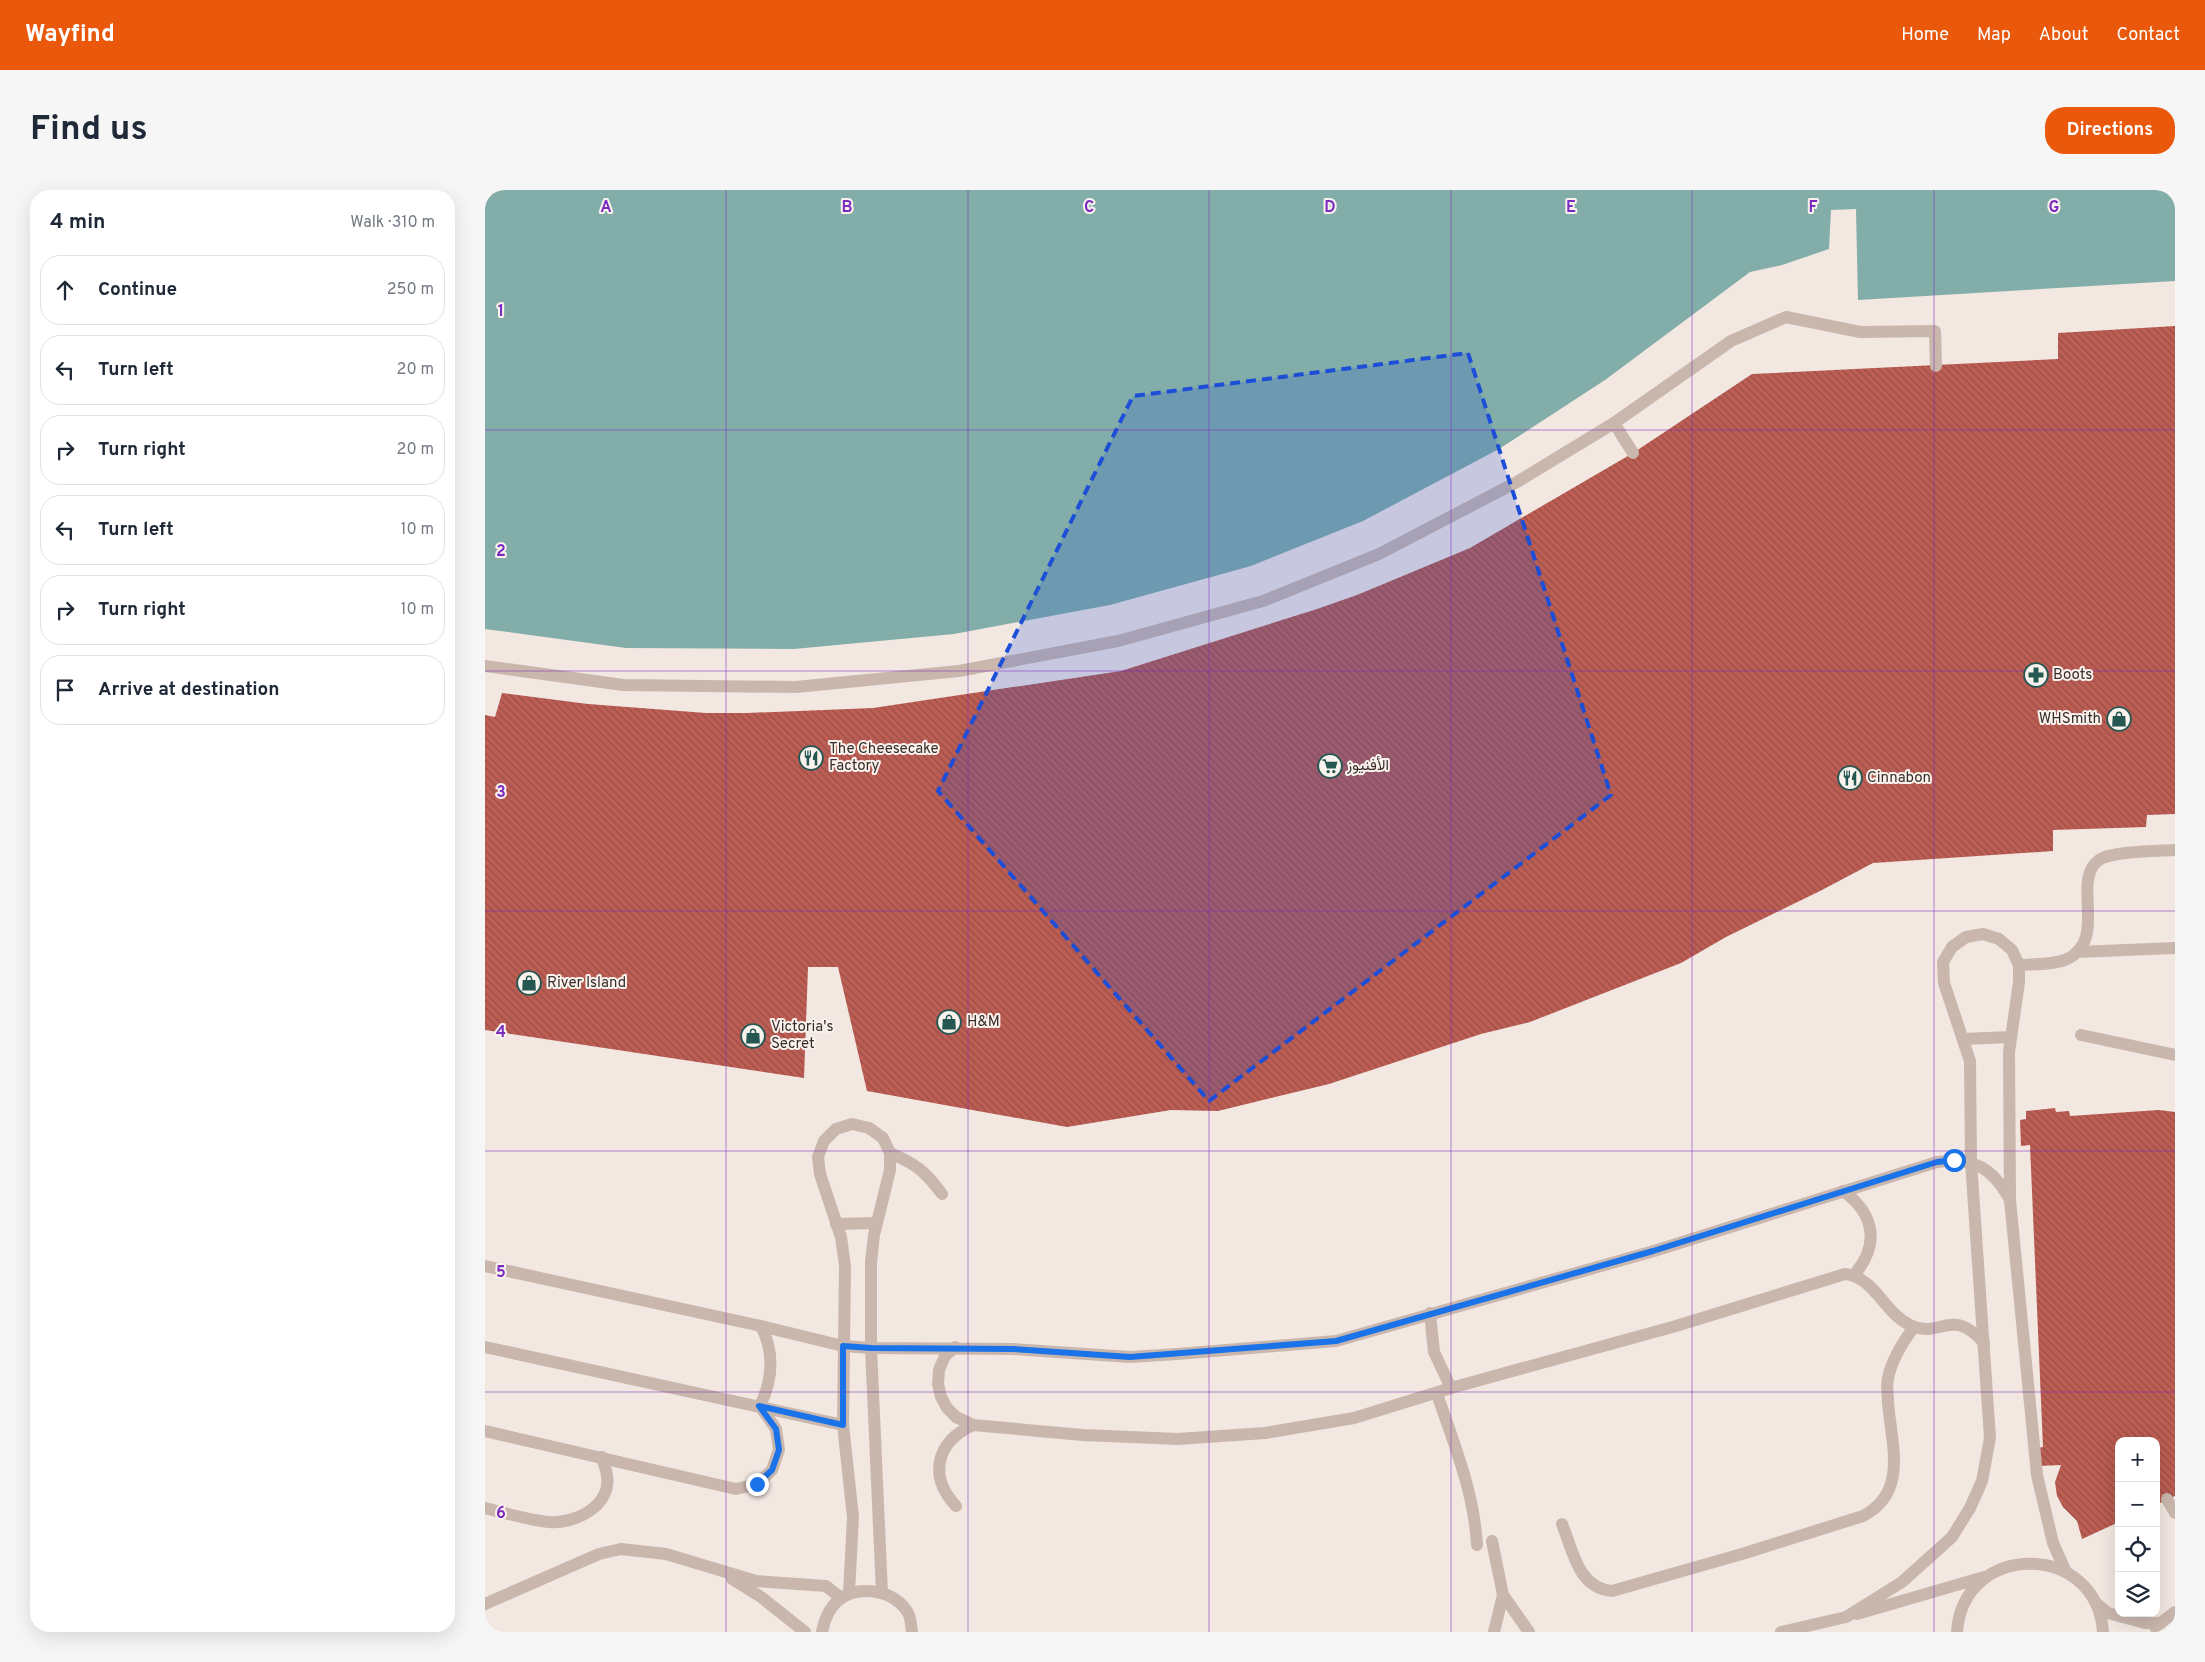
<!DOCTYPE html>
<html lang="en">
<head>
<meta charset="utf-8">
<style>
	body { margin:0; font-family:Overpass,Vazirmatn,sans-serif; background:#f6f6f7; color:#1f2937 }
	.controls { position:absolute; right:15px; bottom:15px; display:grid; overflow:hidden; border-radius:10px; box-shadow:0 5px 20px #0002 }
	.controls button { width:45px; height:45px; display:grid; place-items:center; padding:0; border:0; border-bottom:1px solid #e0e1e3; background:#fff; color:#1f2937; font:25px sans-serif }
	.stop { position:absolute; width:15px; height:15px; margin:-11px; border:4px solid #1a73e8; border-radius:50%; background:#fff }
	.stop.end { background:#1a73e8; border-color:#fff; box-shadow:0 1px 5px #0008 }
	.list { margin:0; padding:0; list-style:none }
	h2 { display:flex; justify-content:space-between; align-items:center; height:65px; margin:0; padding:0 20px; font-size:21px }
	h2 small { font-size:16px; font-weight:400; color:#747a83 }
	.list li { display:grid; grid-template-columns:32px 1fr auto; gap:15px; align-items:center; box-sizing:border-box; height:70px; margin:0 10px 10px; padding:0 10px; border:1px solid #e0e1e3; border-radius:20px }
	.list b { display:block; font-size:19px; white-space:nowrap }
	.list em { font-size:16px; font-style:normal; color:#747a83 }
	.icon { flex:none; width:28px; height:28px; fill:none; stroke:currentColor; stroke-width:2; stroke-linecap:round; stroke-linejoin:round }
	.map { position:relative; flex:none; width:1690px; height:1442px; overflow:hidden; border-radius:20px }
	header { display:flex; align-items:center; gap:30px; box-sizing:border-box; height:70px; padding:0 25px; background:#ea580c; color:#fff }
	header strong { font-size:24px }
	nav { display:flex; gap:28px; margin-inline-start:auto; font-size:18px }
	.intro { display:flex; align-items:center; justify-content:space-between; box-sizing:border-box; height:120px; padding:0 30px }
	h1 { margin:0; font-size:35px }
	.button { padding:12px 22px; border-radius:20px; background:#ea580c; color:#fff; font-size:18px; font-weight:700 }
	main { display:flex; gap:30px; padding:0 30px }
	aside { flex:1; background:#fff; border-radius:20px; box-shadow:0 5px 20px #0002 }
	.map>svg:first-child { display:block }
</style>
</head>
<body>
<header>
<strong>Wayfind</strong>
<nav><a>Home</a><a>Map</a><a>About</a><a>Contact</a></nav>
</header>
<div class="intro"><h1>Find us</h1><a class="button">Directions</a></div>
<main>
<aside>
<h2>4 min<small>Walk · 310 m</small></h2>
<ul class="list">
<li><svg class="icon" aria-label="ahead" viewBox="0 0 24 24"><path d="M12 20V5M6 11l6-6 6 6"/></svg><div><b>Continue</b></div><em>250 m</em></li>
<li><svg class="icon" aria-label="left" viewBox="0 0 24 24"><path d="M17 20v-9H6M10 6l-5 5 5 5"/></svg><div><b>Turn left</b></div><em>20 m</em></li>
<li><svg class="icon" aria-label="right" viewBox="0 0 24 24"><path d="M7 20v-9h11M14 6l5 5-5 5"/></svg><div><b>Turn right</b></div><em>20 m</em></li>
<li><svg class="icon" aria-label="left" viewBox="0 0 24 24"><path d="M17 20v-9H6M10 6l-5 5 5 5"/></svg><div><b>Turn left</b></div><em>10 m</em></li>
<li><svg class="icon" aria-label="right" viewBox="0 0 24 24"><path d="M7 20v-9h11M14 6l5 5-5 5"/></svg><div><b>Turn right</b></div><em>10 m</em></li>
<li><svg class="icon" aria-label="arrive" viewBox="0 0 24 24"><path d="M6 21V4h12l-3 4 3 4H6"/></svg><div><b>Arrive at destination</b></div></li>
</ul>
</aside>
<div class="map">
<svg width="1690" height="1442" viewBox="0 0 1690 1442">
	<defs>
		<pattern id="building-back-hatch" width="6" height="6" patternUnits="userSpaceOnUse" patternTransform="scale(1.25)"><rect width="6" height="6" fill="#bc5e54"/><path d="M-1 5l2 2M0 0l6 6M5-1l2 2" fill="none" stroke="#9a4e46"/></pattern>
	</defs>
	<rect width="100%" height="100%" fill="#f2e7e1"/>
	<!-- water -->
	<path fill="#82ada8" d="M0,0H1690V91L1373,110L1371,19L1346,20L1344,59L1297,75L1265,82L1120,190L1014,259L878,331L766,376L625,415L469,444L309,459L141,458L0,439Z"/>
	<!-- building -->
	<g fill="url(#building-back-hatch)">
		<path d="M1690,136V624L1662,625L1661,637L1568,640V661L1388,673L1337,700L1241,747L1196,773L1045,832L996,844L844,894L733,921L686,920L582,937L382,901L353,777H323L319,888L0,840V525L10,527L17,503L103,514L221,523H262L388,518L636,481L832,419L872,405L985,358L1148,263L1267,184L1573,169V143Z"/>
		<path d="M1570,918L1571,922L1584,921L1585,926L1674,920L1690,922V1306L1671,1315V1251H1634V1332L1597,1349L1592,1331L1578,1317L1572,1306L1570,1292L1576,1275L1553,1276V1258L1558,1257L1545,955L1536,956L1535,930L1541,929V921Z"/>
	</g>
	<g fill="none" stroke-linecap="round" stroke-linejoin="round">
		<!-- lane -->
		<g stroke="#c9b6ad" stroke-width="12">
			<path d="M1592,762L1690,758"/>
			<path d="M1534,775C1549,774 1566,775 1580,770C1625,751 1585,691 1614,670C1626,661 1673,661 1690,660"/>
			<path d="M1596,845L1690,865"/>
			<path d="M1478,849L1526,847"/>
			<path d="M405,963C431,974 440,981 457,1004"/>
			<path d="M1358,1001C1390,1024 1395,1055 1369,1085"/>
			<path d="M351,1034L392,1033"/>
			<path d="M0,1076L276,1136L358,1156L386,1158L528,1159L645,1167L692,1164L851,1151L1169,1061L1452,972C1489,967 1508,978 1525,1010"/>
			<path d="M945,1123L949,1162L966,1198"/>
			<path d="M0,1157L358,1235"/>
			<path d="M470,1157L460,1166L454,1180L453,1194L456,1207L462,1218L471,1227L488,1235L598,1245L693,1249L780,1243L869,1228L966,1198L1191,1136L1360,1084C1390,1087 1399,1123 1425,1135C1455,1150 1466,1115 1499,1153"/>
			<path d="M952,1204C969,1254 989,1302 992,1355"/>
			<path d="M275,1216C288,1189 290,1163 276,1136"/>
			<path d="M0,1241L251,1299L272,1294L287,1280L294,1260L291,1239L275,1216"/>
			<path d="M1682,1309L1690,1323"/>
			<path d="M471,1316C443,1286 451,1252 488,1235"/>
			<path d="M0,1318C21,1323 43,1330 64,1332C90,1334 127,1316 122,1285C121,1279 118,1272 117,1267"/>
			<path d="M1077,1334C1088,1361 1093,1398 1127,1401L1257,1364L1378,1326C1424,1302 1406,1254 1403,1212C1403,1204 1401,1196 1403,1188C1407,1169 1417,1153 1429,1137"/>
			<path d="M1007,1351L1018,1405L1044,1442"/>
			<path d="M247,1389L276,1407L320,1442"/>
			<path d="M364,1403L368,1327L358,1235L360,1076L356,1047L335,984L333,967L339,951L351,939L367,934L384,938L398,948L405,963V980L389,1045L386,1072V1158L397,1403"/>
			<path d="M1611,1413L1623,1423L1660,1433H1676"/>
			<path d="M0,1414L114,1364L136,1359L181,1364L271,1391L341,1396L356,1408"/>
			<path d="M1372,1424L1499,1387"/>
			<path d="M1670,1437L1690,1422"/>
			<path d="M337,1442C343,1412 361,1397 392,1402C404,1404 417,1412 423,1423C426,1428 426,1436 427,1442"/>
			<path d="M1009,1442L1018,1405"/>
			<path d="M1296,1442L1361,1427L1417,1392L1467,1347L1485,1318L1497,1291L1505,1248L1486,972L1485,871L1459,793L1458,772L1467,757L1481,747L1498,744L1514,749L1527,760L1534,775V792L1524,862L1525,1010L1552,1285L1568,1353L1581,1382"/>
			<path d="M1472,1442C1478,1351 1612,1351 1618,1442"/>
		</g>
		<!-- street -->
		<g stroke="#c9b6ad" stroke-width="12">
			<path d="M1129,233L1148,263"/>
			<path d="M0,476L138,495L311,497L474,481L633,451L778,411L894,364L1032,292L1129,233L1246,151L1301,127L1375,142L1450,141L1451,176"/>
		</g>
	</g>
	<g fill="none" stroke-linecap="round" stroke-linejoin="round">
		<!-- route -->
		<path stroke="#1a73e8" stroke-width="6" d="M272,1294L287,1280L294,1260L291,1239L274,1216L358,1235V1156L386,1158L528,1159L645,1167L851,1151L1168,1061L1452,972L1469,970"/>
	</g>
	<!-- marked area -->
	<path fill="#1d4ed8" fill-opacity="0.2" stroke="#1d4ed8" stroke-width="4" stroke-dasharray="10 6" stroke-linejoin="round" d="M983,163L1126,605L724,911L453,601L648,206Z"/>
	<!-- grid -->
	<path fill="none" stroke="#7b2cbf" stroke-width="1" stroke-opacity="0.55" d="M241,0V1442M483,0V1442M724,0V1442M966,0V1442M1207,0V1442M1449,0V1442M0,240H1690M0,481H1690M0,721H1690M0,961H1690M0,1202H1690"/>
	<!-- icons -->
	<defs>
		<g id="pharmacy-ring" transform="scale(1.25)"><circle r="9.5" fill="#f9f2ed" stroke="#245752" stroke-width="1.5"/><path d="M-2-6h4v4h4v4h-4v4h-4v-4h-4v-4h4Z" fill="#245752"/></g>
		<g id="shop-ring" transform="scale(1.25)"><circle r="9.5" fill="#f9f2ed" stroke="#245752" stroke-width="1.5"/><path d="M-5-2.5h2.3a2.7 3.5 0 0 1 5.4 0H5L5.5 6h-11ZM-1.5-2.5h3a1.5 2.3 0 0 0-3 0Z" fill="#245752"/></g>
		<g id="restaurant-ring" transform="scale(1.25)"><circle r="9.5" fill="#f9f2ed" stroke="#245752" stroke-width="1.5"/><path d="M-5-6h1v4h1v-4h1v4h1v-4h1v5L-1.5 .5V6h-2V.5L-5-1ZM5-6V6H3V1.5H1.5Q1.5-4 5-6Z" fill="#245752"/></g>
		<g id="supermarket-ring" transform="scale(1.25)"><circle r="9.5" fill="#f9f2ed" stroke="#245752" stroke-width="1.5"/><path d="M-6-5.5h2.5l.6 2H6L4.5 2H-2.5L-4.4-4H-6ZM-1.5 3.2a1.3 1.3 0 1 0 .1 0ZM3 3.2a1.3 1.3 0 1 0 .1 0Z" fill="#245752"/></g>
	</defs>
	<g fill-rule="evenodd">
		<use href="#pharmacy-ring" x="1551" y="485"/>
		<use href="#shop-ring" x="1634" y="529"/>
		<use href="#restaurant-ring" x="326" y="568"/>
		<use href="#supermarket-ring" x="845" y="576"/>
		<use href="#restaurant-ring" x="1365" y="588"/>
		<use href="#shop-ring" x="44" y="793"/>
		<use href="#shop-ring" x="464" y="832"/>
		<use href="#shop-ring" x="268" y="846"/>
	</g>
	<g text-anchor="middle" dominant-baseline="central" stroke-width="4" stroke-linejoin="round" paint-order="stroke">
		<!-- poi labels -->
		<g font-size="15" fill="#382d2b" stroke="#f9f2ed" text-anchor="start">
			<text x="1568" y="485">Boots</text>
			<text x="1616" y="529" text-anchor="end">WHSmith</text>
			<text x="344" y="559">The Cheesecake<tspan x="344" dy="17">Factory</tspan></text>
			<text x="862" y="576">الأفنيوز</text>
			<text x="1382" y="588">Cinnabon</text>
			<text x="62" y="793">River Island</text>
			<text x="482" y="832">H&amp;M</text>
			<text x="286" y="837">Victoria's<tspan x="286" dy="17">Secret</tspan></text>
		</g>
	</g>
	<g font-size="16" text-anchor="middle" font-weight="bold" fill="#7b2cbf" stroke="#f9f2ed" stroke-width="4" stroke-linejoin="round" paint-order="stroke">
		<text x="121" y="22">A</text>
		<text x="362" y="22">B</text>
		<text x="604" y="22">C</text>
		<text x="845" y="22">D</text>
		<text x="1086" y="22">E</text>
		<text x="1328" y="22">F</text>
		<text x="1569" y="22">G</text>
		<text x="16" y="126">1</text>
		<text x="16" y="366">2</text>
		<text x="16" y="607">3</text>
		<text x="16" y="847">4</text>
		<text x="16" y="1087">5</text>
		<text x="16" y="1328">6</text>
	</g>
</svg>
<div class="controls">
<button>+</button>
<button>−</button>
<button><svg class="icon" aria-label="locate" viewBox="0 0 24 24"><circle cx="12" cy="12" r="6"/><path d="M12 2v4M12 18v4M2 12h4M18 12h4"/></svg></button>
<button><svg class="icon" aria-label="layers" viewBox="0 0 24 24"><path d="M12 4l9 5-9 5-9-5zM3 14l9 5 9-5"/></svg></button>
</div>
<div class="stop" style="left:1469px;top:970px"></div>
<div class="stop end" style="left:272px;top:1294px"></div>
</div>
</main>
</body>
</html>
